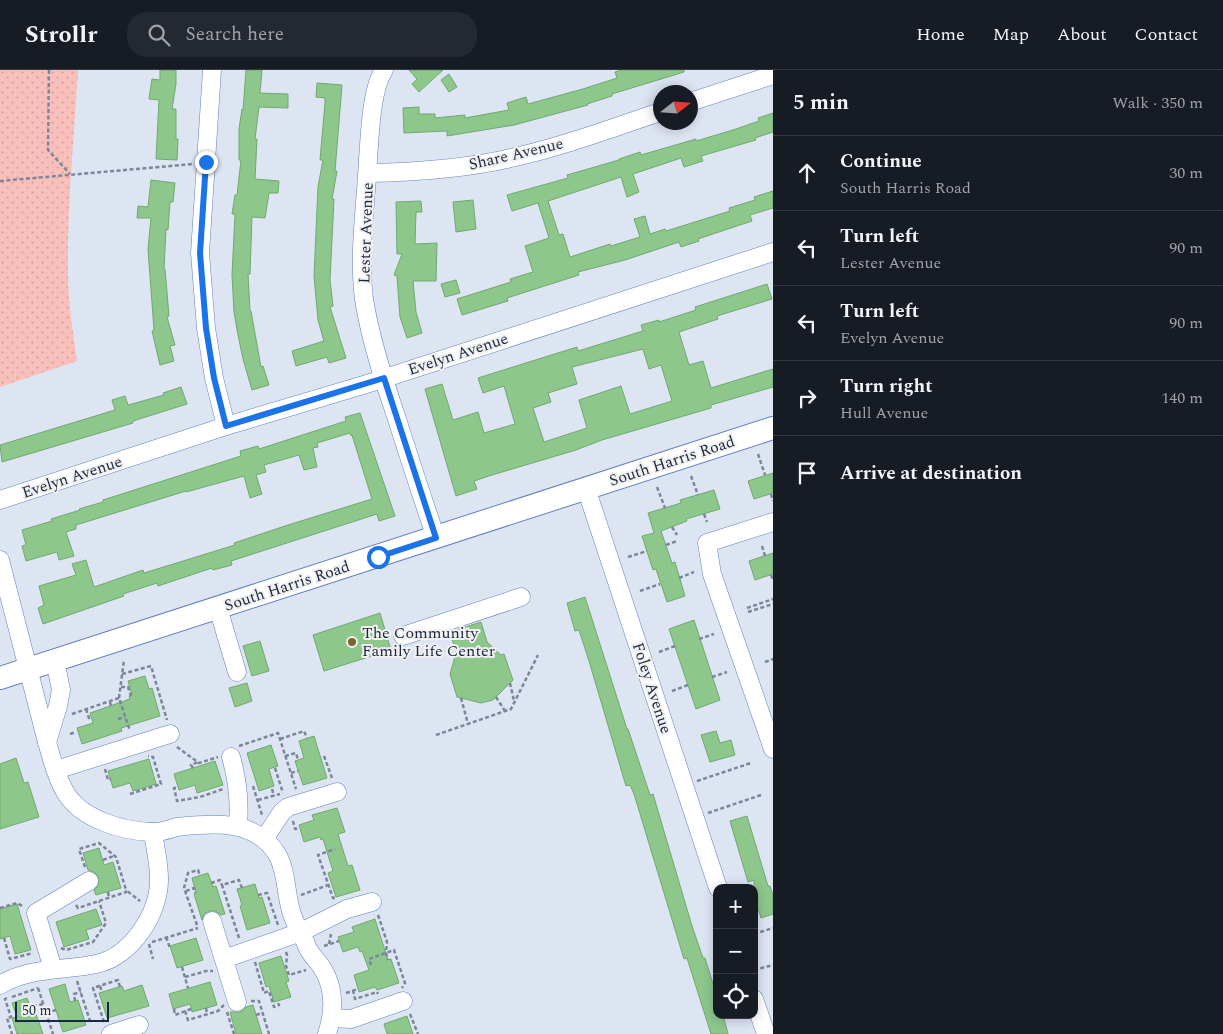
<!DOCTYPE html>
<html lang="en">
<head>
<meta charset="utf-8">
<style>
	body { margin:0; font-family:Spectral,serif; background:#242831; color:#f1f3f6 }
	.controls { position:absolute; right:15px; bottom:15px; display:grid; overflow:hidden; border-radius:10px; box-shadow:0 2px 12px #0003 }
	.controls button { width:45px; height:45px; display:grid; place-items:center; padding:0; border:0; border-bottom:1px solid #363941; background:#171b24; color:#f1f3f6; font:25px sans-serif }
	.compass { position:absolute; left:653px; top:15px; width:45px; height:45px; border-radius:50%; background:#171b24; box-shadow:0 2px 12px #0003; rotate:73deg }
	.scale { position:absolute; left:15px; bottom:12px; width:94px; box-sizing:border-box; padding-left:5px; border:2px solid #1b2842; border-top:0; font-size:14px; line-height:18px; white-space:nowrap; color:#1b2842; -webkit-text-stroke:4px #f1f1f1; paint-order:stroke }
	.stop { position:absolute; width:15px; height:15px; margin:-11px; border:4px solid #1a73e8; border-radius:50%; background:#fff }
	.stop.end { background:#1a73e8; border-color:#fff; box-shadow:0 1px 5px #0008 }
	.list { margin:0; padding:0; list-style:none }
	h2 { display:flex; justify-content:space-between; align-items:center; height:65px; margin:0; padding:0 20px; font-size:21px }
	h2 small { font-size:16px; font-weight:400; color:#9ea1a6 }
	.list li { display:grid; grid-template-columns:32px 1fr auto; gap:15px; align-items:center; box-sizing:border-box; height:75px; padding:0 20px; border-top:1px solid #363941 }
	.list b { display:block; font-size:19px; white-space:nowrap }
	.list p { margin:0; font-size:16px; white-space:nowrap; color:#9ea1a6 }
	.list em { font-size:16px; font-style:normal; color:#9ea1a6 }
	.icon { flex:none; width:28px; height:28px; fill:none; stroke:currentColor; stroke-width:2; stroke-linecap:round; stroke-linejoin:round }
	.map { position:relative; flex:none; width:773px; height:964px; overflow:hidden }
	header { display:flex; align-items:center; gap:30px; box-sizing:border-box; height:70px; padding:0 25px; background:#171b24; border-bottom:1px solid #363941 }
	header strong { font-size:24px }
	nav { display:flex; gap:28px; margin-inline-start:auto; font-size:18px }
	.search { width:350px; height:45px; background:#242831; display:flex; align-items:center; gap:12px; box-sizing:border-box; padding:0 18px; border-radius:20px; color:#9ea1a6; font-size:19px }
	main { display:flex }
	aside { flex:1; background:#171b24 }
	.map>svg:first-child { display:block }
</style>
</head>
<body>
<header>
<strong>Strollr</strong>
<div class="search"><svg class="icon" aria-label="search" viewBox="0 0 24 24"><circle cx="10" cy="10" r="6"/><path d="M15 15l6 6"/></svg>Search here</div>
<nav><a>Home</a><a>Map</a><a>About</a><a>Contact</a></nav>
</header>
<main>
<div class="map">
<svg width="773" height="964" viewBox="0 0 773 964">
	<defs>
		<pattern id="grass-dots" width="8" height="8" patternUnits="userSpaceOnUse" patternTransform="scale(1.25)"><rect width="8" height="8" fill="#f9bfba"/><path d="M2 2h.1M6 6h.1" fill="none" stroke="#d5a4a1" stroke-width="1.8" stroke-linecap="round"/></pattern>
	</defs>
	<rect width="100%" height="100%" fill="#dde4f2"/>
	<!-- grass -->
	<path fill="url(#grass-dots)" d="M0,0H78C74,68 67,136 68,204C68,233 73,262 77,291L0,317Z"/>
	<!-- building -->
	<g fill="#8dc78c" stroke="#70a96f" fill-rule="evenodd">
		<path d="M160,0H176V14L172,39H176V69H178L177,90L156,89L159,30L149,29L152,9L160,10Z"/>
		<path d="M246,0H262L260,23L288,24V38L259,37L255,69H257L255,109L279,111L278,123H269L265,148L252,147L250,204H248L250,241H251L261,297L263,296L269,315L252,320L243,289L238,265L234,242L232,205L235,144H232L235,125H237L241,90H239V59L242,39L243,40Z"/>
		<path d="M409,0H443L419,22L412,14L417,9Z"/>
		<path d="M621,0H684V2L612,24V26L587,34L588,35L514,55L447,66V61L404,63L403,38L419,37V44H435V48L465,45V48L509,40L507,33L526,27L528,34L583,19L617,8L615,2Z"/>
		<path d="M449,4L457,17L449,22L441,10Z"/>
		<path d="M317,13L342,15L335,101H337L332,129H334L330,210L333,236L330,237L346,288L329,293L327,287L296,296L292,281L324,271L318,250L314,206L318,117L323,90H320L325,33V28L316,27Z"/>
		<path d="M773,43V62L755,68L756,70L701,86L703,91L684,97L681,88L633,104L639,122L627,127L621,107L548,131L559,165L563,164L570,187L610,174L611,176L640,167L634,149L645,146L650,164L665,159L666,161L730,141L729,138L755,130L754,127L773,121V138L750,145L752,151L698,169L699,171L681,177L679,172L625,190L578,202L579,205L507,228L508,231L462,245L457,229L511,212L510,209L533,202L525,176L549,168L538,133L512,141L507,125L568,108L567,105L619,90V89L640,82L641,85L696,69V71L733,60L759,51L758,48Z"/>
		<path d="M151,110L175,113L173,132H170L168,160L166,159L164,199H165L169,246L167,247L175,275L170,276L174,291L160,295L152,261L154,260L148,179L151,148H137L138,136L148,137Z"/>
		<path d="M473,130L476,159L456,162L453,132Z"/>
		<path d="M421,131L422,142H416L415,174L437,173L436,211H413L416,242L422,263L407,268L400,247L397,206L394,205L402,184H397L396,132Z"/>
		<path d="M456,210L460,223L445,227L441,214Z"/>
		<path d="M767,214L772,229L717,246L718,249L679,262L689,295L703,291L711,318L773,299V317L711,335V338L602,370L576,380L492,405L474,411L477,419L456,426L425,319L442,314L453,350L478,342L484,363L515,354L504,316L483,323L478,308L577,277L578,281L643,261L641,255L659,250V252L696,240L695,237ZM643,279L649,299L661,295L672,331L630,344L621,316L579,330L587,358L544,372L533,338L551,332L548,323L577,314L572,297Z"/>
		<path d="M181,317L187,334L133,351V353L2,392L0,375L115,340L112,330L125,326L128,335L164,325L163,323Z"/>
		<path d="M360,343L395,446L379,451L377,444L231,491L232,495L213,500L212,498L158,516L157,513L123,524L124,526L43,554L38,538L44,535L39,516L76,505L72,494L86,490L94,517L143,500L144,503L235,475L234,473L288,455L372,429L352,365L351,366L350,363L317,373L318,377L313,378L317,397L304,400L299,385L264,395L266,402L256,405L262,424L250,428L244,406L186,422V421L76,455V459L66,462L74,486L59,490L57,482L26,491L22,476L26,475L22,460L52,451L51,449L80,440L79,439L103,432V430L241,386L240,381L258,376L259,379L346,351L345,347Z"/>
		<path d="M773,403V423L754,429L748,411Z"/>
		<path d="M714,420L720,439L686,449L687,451L661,461L672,493L675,492L685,526L667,532L656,499L653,500L642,466L654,463L648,443L681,433L680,430Z"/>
		<path d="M773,483V504L755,510L749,491Z"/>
		<path d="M585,527L627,659H628L650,725L653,724L692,856L703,888H705L717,927V945H723L728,964H711L687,888L684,889L634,724L630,715L626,716L589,591L579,560L575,561L567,533Z"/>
		<path d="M380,543L391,580L324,601L313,565Z"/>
		<path d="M694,550L720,630L696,639L669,559Z"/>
		<path d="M481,552L487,572L501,585L504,584L513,610L493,630L481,633L457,627L450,604L456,583L450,562Z"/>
		<path d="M260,571L269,601L252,606L243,576Z"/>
		<path d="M145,606L149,619L152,618L160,646L121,658L122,661L82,674L77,658L93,653L90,643L130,629L129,626L132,625L128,611Z"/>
		<path d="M247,613L252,631L235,637L229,618Z"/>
		<path d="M716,661L720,673L731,670L735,685L710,692L701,665Z"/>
		<path d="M314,666L327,708L303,715L295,691L304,688L299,671Z"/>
		<path d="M271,675L278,696L269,699L274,716L259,721L247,683Z"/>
		<path d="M16,688L24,713L28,712L39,747L0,759V694Z"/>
		<path d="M149,689L156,714L133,721L130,713L113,718L108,701Z"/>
		<path d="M215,691L223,715L197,723L195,715L179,720L174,704Z"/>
		<path d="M337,738L345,762L338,764L348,796L352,795L360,820L336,827L328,803L333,801L323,769L321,770L320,767L304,772L299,755L314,750L312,745Z"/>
		<path d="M747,746L768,816H770L773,825V844L761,848L754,825V810L748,812L730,751Z"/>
		<path d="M99,778L104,795L113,792L121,818L96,825L94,820L98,816V806L94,802L88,800L83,783Z"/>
		<path d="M208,803L213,817L216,816L225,844L221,845L215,841H209L204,844L202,850L194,824L196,823L192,808Z"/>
		<path d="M255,814L259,828L262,827L270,853L247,860L240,836L242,835L237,819Z"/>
		<path d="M17,834L31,880L15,884L10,866L0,869V839Z"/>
		<path d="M96,839L102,855L86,860L89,869L64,877L56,852Z"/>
		<path d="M375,849L388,890L391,889L399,913L377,920L375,917L359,922L354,905L369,900L362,881L360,882L358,877L343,882L338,867L354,862L352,857Z"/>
		<path d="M196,868L203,890L177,898L170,876Z"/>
		<path d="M281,886L289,911L286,912L291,927L274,932L269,916L266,917L259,893Z"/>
		<path d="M210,912L217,935L192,942L190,934L173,939L169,924Z"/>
		<path d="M65,914L70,932L78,930L86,955L63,962L49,919Z"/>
		<path d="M142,915L149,936L107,948L99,923L122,916L124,921Z"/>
		<path d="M27,928L32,942L35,941L43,964H17L12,948L17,947L12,933Z"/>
		<path d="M253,935L262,964H236L230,942H240L246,937Z"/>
		<path d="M407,946L413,964H387L384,954Z"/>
	</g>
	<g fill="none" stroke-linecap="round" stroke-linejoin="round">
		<!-- minor casing -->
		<g stroke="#6281c0" stroke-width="19">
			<g id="minor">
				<path d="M212,0L200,183L206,258L214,308L226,356"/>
				<path d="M384,0C371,19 370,65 368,89C366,135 358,183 364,229C370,268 383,308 396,346C409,387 422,427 436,468"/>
				<path d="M690,32L773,5"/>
				<path d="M368,103C417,102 467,99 515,87C564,76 612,58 660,42"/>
				<path d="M586,418L718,818"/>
				<path d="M0,430L226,356L370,313L773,182"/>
				<path d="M773,452L707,473L712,504L773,679"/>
				<path d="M0,490L47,672C52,690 57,709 67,725C84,750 123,761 151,762C160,763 169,759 177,757C213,753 255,749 277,784C288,803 285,827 293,847C296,856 302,864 306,874C309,883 315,888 321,896C335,917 335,940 327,964"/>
				<path d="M218,538L237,602"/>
				<path d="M403,566L521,527"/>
				<path d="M47,672L58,636L61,620L55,590"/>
				<path d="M231,687C238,711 240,731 238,756"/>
				<path d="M56,700L170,664"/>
				<path d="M264,769L282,742L288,737L337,722"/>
				<path d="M212,851L237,932"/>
				<path d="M224,889L301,862L347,839L372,832"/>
				<path d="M53,899L36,843L89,811"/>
				<path d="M0,915C29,897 64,901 96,894C131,887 160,843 159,808C159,793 155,777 153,762"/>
				<path d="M754,929L766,964"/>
				<path d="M332,948L351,949L403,931"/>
				<path d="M111,964L139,955"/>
			</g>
		</g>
		<!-- major casing -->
		<g stroke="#6281c0" stroke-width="24">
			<path id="major" d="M0,608L773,358"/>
		</g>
		<!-- path -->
		<g stroke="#7c869a" stroke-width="2.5" stroke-dasharray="4 2.5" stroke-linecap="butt">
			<path d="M49,0L48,80L70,104"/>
			<path d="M0,111L193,94"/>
			<path d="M758,384L765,405"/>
			<path d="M691,406L698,425"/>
			<path d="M657,417L665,438"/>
			<path d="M771,424L773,431"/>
			<path d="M704,444L707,452"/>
			<path d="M672,457L677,465"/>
			<path d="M666,475L677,471"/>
			<path d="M762,476L765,486"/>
			<path d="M628,487L647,481"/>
			<path d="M771,505L773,509"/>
			<path d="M679,508L694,502"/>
			<path d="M640,521L660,514"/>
			<path d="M747,538L773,529"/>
			<path d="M748,542L773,534"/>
			<path d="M699,569L714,564"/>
			<path d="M659,582L675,576"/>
			<path d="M765,592L773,589"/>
			<path d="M122,604L151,596L167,650"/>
			<path d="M712,607L727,602"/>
			<path d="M510,613L514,631"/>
			<path d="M121,617H128L131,626"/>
			<path d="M672,621L688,615"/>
			<path d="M496,627L505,641"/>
			<path d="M119,628L124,590"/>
			<path d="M461,628L468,654"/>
			<path d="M110,632L111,636"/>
			<path d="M86,639L89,648L92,647"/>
			<path d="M72,644L119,628L130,661"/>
			<path d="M118,649L125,647"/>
			<path d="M70,664L76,662"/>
			<path d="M436,665L511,639L538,585"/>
			<path d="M280,669L304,661L307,668"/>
			<path d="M239,676L278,663L296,719"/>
			<path d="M177,677L199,693L218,687"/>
			<path d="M285,686L296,683L298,690"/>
			<path d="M324,686L332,708"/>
			<path d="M193,698L191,695L198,692"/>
			<path d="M275,698L283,723"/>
			<path d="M105,699L108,710L111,709"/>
			<path d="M291,703L298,701"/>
			<path d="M697,711L751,693"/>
			<path d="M253,716L262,745"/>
			<path d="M176,718H174L177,731L200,727L223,719"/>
			<path d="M272,719L274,726"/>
			<path d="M130,724L161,714L153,687L148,686"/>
			<path d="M258,730L280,724"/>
			<path d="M708,743L761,725"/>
			<path d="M293,751L295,759L299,758"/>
			<path d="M103,790L114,786"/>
			<path d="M85,797L79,779L99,773L116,787L126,820"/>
			<path d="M211,813L220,810L222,815"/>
			<path d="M186,821L194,818L195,823"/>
			<path d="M108,822L109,828"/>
			<path d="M258,825L267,823L278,855"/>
			<path d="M301,825L328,815"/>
			<path d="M335,828H333L318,785L335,779"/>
			<path d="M76,835L78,838L126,822V820L140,831"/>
			<path d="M0,838L17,833L24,837"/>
			<path d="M378,845L387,872L386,883L388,890"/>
			<path d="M197,855L184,818L188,803L198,800L200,806"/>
			<path d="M754,864L773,858"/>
			<path d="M166,867L170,878"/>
			<path d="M4,868L10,889L33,883"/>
			<path d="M239,868L222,815L239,810L242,818"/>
			<path d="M152,872L198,858"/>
			<path d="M149,874L153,889"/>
			<path d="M329,874L331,864"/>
			<path d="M324,876L339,871"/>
			<path d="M61,878L66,880L93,872L106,853L99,831"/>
			<path d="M286,882L287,885L286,896L289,905L306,900"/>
			<path d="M255,892L264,923L269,921L274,937L279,935L278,933"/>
			<path d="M371,895L369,889L394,880L405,913L402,918"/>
			<path d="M182,897L188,918"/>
			<path d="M754,900L773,895"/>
			<path d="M185,907L206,901H213"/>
			<path d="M77,911L91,954"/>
			<path d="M100,916L102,922"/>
			<path d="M38,918L53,964"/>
			<path d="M353,920L355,929L377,922L378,924"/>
			<path d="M346,923L358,919"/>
			<path d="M12,927L38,918"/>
			<path d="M7,928L5,929L11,947L7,948L12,964"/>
			<path d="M75,931L74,924L81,922"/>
			<path d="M251,931H259L269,964"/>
			<path d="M206,938L207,944"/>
			<path d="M174,939L175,945L191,939"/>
			<path d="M33,941L31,937L43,934"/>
			<path d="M185,941L188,950L218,941L224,935"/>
			<path d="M227,942L234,964"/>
			<path d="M46,943L56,940"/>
			<path d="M410,944L418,964"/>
			<path d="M256,945L262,943"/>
			<path d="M104,952L93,918L118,910L120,917"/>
		</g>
		<!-- minor -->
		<use href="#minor" stroke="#fff" stroke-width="18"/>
		<!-- major -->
		<use href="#major" stroke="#fff" stroke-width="22"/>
	</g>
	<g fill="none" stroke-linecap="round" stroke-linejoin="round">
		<!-- route -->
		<path stroke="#1a73e8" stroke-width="6" d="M206,92L200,183L206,258L214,308L226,356L384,308L436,468L378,487"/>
	</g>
	<!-- markers -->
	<circle fill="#7b6434" stroke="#f1f1f1" stroke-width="2" cx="352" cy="572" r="5"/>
	<g text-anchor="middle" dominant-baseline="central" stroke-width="4" stroke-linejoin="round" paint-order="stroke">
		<!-- street labels -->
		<g font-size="16" fill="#1b2842" stroke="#f1f1f1">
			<text transform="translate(516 84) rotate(-13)">Share Avenue</text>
			<text transform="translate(366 163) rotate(-88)">Lester Avenue</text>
			<text transform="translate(458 284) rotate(-18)">Evelyn Avenue</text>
			<text transform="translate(672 391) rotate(-18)">South Harris Road</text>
			<text transform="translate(72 407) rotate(-18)">Evelyn Avenue</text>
			<text transform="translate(287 516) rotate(-18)">South Harris Road</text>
			<text transform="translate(652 618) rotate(72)">Foley Avenue</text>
		</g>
		<!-- poi labels -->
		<g font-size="16" fill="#1b2842" stroke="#f1f1f1" text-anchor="start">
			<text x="362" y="563">The Community<tspan x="362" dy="18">Family Life Center</tspan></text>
		</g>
	</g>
</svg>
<div class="controls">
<button>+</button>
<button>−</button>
<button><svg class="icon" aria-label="locate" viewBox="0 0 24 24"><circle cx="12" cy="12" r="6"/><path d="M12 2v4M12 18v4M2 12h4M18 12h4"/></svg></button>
</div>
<svg class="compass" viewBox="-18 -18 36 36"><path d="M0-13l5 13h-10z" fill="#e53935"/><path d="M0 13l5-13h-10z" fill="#9ea1a6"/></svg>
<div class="scale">50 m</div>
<div class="stop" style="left:378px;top:487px"></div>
<div class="stop end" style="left:206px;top:92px"></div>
</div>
<aside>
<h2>5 min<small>Walk · 350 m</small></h2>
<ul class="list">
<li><svg class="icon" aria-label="ahead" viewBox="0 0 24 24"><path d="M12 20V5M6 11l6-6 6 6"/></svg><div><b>Continue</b><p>South Harris Road</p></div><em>30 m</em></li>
<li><svg class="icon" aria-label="left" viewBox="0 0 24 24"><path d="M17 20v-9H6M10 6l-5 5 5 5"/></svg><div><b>Turn left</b><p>Lester Avenue</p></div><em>90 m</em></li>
<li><svg class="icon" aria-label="left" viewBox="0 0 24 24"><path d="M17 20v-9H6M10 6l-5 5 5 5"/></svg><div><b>Turn left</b><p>Evelyn Avenue</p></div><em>90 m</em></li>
<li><svg class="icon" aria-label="right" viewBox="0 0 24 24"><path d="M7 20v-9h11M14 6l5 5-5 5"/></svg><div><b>Turn right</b><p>Hull Avenue</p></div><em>140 m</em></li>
<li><svg class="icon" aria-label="arrive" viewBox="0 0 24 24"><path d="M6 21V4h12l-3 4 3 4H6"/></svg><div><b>Arrive at destination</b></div></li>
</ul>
</aside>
</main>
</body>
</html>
